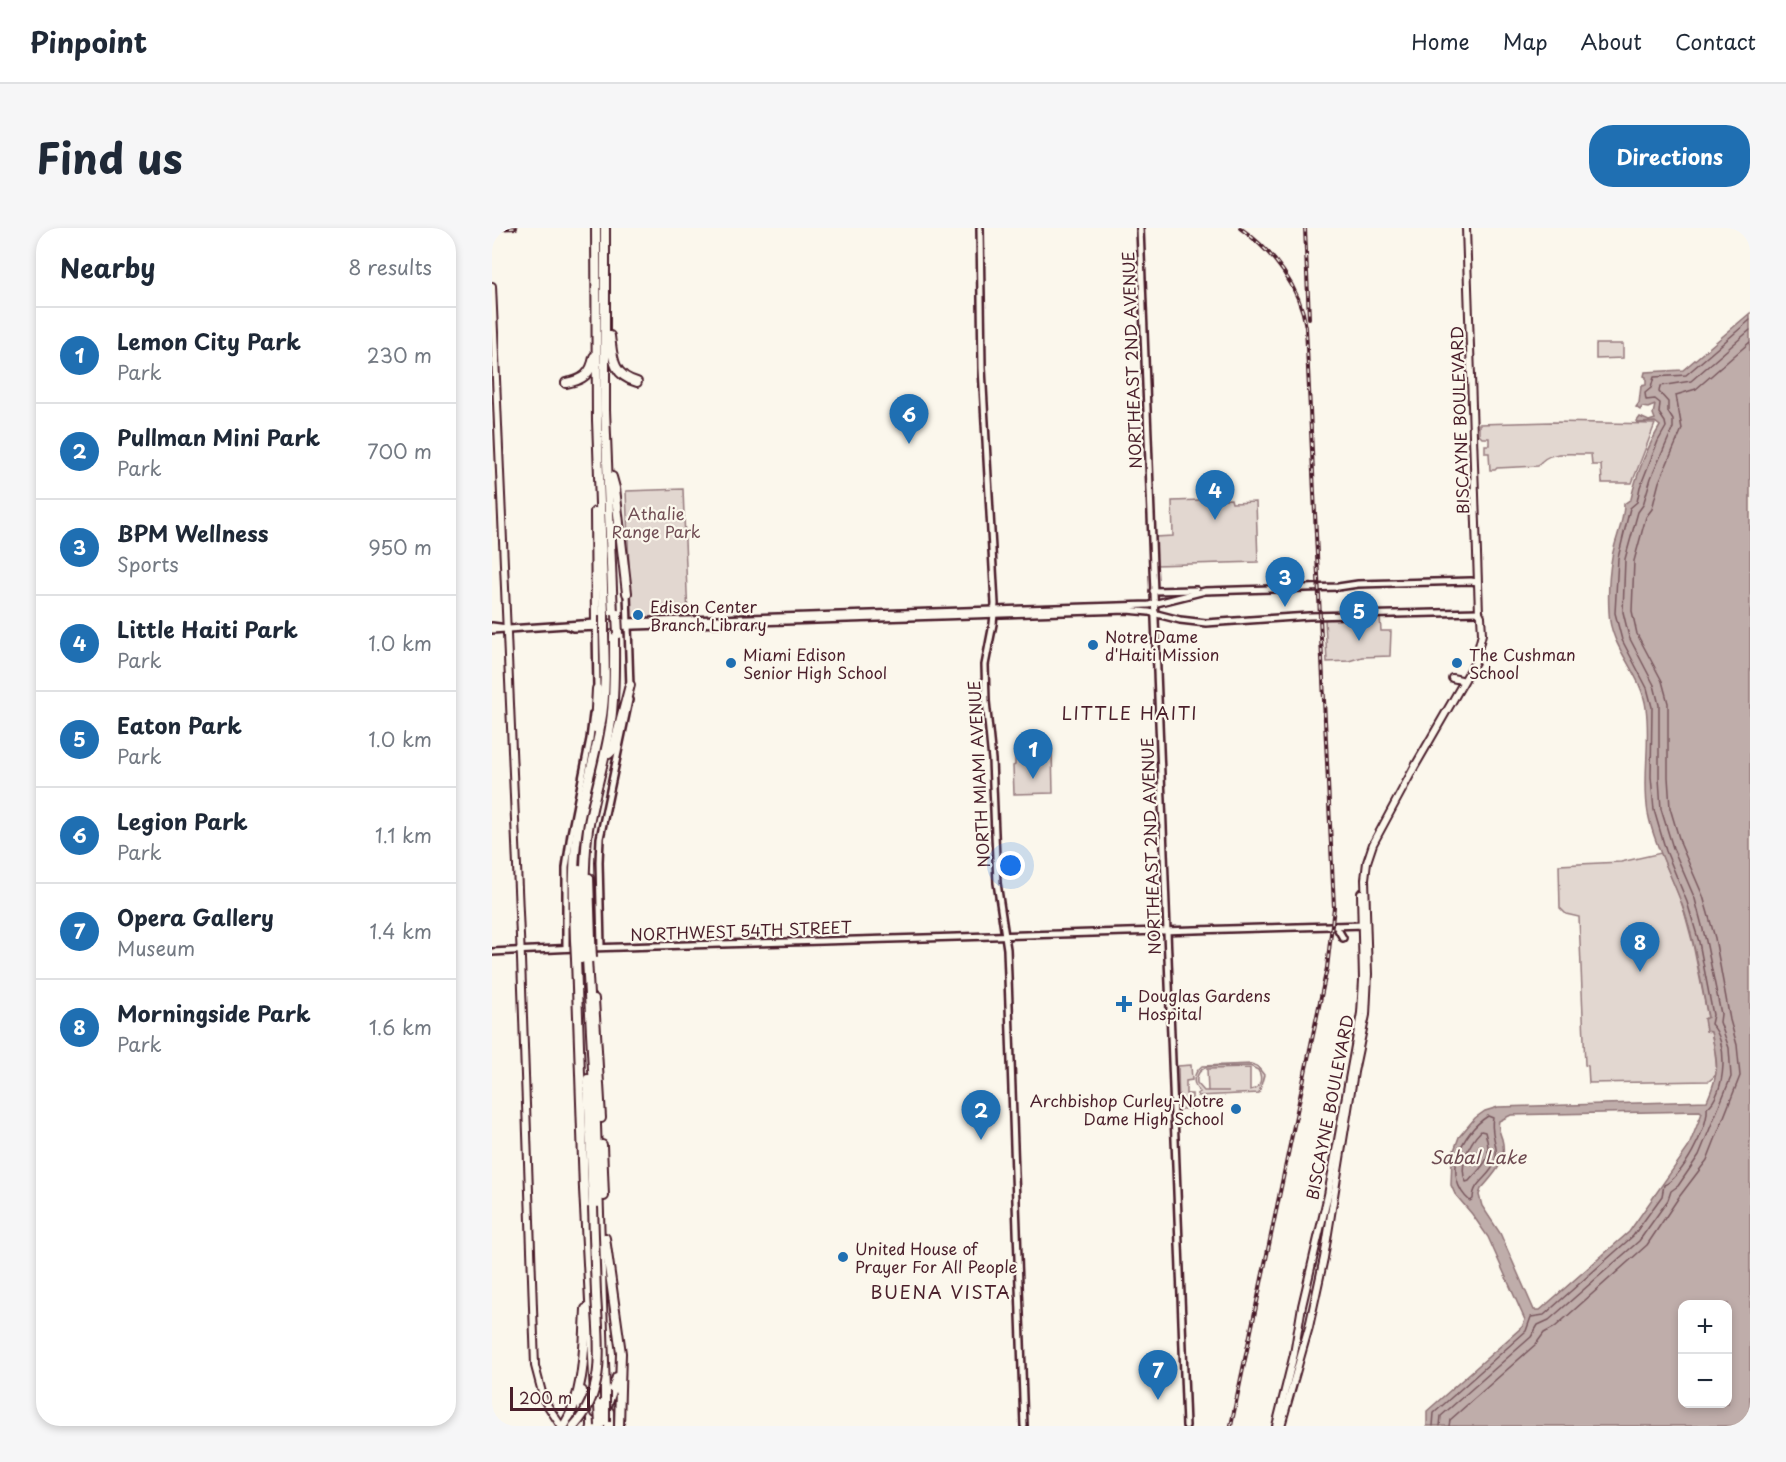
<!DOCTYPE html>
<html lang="en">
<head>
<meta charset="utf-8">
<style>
	body { margin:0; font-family:"Playpen Sans",sans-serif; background:#f6f6f7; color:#1f2937 }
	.controls { position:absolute; right:18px; bottom:18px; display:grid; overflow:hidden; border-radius:12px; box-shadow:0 3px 9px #0003 }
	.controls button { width:54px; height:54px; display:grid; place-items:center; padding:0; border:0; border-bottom:2px solid #e0e1e3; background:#fff; color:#1f2937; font:30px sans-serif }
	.scale { position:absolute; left:18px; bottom:15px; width:80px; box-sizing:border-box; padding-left:6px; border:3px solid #4a1f2b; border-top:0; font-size:16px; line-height:21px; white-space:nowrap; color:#4a1f2b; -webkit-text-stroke:4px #fbf7ec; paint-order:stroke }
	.you { position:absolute; left:519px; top:638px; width:21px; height:21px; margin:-15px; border:4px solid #fff; border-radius:50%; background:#1a73e8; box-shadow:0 0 0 9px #1a73e833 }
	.badge { display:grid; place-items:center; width:39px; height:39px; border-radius:50%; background:#1f6fb2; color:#fff; font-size:20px; font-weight:700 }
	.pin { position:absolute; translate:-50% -50px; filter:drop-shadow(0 2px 3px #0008) }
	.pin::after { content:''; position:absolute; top:32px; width:21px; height:18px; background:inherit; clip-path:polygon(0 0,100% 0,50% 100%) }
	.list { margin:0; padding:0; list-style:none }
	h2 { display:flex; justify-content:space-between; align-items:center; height:78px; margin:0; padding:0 24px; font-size:26px }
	h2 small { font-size:20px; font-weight:400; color:#747a83 }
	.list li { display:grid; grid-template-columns:39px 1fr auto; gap:18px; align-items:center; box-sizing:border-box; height:96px; padding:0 24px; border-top:2px solid #e0e1e3 }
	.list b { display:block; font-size:22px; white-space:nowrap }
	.list p { margin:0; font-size:20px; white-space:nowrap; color:#747a83 }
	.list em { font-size:20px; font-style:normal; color:#747a83 }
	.map { position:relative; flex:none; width:1258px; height:1198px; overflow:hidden; border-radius:24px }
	header { display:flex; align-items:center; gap:36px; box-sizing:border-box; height:84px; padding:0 30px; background:#fff; border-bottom:2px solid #e0e1e3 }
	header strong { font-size:28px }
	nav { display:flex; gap:33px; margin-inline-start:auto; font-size:21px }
	.intro { display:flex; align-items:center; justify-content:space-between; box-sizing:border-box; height:144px; padding:0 36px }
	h1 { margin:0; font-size:42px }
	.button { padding:15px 27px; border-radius:24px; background:#1f6fb2; color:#fff; font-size:21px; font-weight:700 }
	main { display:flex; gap:36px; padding:0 36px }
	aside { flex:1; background:#fff; border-radius:24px; box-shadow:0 3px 9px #0003 }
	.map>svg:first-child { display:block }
</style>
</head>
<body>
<header>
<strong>Pinpoint</strong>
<nav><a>Home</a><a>Map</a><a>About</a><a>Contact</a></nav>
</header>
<div class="intro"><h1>Find us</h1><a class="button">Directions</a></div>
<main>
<aside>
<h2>Nearby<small>8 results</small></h2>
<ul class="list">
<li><span class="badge">1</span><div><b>Lemon City Park</b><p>Park</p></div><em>230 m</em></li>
<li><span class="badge">2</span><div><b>Pullman Mini Park</b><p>Park</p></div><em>700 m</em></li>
<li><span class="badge">3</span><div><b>BPM Wellness</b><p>Sports</p></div><em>950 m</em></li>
<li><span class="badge">4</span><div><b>Little Haiti Park</b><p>Park</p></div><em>1.0 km</em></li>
<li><span class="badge">5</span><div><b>Eaton Park</b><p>Park</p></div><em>1.0 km</em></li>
<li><span class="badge">6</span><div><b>Legion Park</b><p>Park</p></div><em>1.1 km</em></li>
<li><span class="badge">7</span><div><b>Opera Gallery</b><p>Museum</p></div><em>1.4 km</em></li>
<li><span class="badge">8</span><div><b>Morningside Park</b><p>Park</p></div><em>1.6 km</em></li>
</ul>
</aside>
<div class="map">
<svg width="1258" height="1198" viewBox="0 0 1258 1198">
	<rect width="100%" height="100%" fill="#fbf7ec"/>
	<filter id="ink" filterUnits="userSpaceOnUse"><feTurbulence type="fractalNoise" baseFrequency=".0167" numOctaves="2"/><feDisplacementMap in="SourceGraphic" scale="12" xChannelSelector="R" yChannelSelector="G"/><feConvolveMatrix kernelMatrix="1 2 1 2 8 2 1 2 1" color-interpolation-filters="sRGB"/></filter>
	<g filter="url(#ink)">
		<!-- green -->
		<g fill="#e2d7d0" stroke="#967b7e" stroke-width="1.5" fill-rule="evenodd">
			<path d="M1104,116H1131V130L1104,131Z"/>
			<path d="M1060,194L1163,196L1140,255H1110L1109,237H1100L1099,226C1082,227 1055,221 1046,238L1005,240L1003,242H998L997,225H993V217H997V210H990L987,207V196Z"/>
			<path d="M191,261L196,390L141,392L139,390L134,263Z"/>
			<path d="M739,271L740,275L764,274L766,334L664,337L663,309L681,308L680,273Z"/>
			<path d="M888,389L889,403H899L898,428L870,429L857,433L835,434L833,391Z"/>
			<path d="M560,520L561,565L522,566L521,538L523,537V521Z"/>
			<path d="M1169,625L1190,675L1201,716L1216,790L1215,803H1219L1223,822L1225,846L1217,853L1097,855L1096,838L1093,837L1087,689L1074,686L1068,680L1067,637L1129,634Z"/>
			<path d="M759,836L765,838L772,847L767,865L706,868V865L708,864C699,856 701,845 710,838ZM758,838L766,842C771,850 769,861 758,862V840L715,841L716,863H737H712L705,855C704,847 707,842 715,839Z"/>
			<path d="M699,837L700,852L694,853V866H700V881H687L686,838Z"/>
		</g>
		<!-- water -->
		<path fill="#bfadaa" stroke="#907477" stroke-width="1.5" fill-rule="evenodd" d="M1258,85V1198H935V1183L1030,1099L1033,1092L996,1009L980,986L963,966L959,957L960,928L967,909L983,890L993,883L1006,879L1215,873C1228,844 1226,834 1219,804L1214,803L1212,791L1216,789C1208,751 1203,711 1189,674C1178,644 1162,616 1156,585C1150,550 1159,515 1154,480C1150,446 1118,420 1117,384C1116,367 1117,346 1120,329C1123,311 1132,295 1132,276L1139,271C1144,247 1156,218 1168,198L1163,194L1146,195L1145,193L1148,189L1157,193L1163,191L1161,186L1163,177L1156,180L1150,179L1148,182L1144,179L1147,175L1149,158L1154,157V149L1152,148L1153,144L1191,142ZM1208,883L1210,885L1196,920L1137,1004L1048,1082H1042L1008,1005L990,978L987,967L989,961C1002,946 1016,934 1010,911C1008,905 1005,900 1007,893L1019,887ZM1190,1076H1236V1176H1190Z"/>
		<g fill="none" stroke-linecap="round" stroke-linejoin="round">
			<!-- shore -->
			<g stroke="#79585e" stroke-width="1.5">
				<path d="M996,888L1001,890C997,905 1008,919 1003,934C998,950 981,953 981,971L978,973C949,948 969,905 996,888Z"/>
				<path d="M989,903L993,904C1001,932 994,934 977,953L974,954C966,938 977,915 989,903Z"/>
				<path d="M941,1198L942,1185L1034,1103L1039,1089L1052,1087L1141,1008L1170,968L1172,957C1189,951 1217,899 1215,880C1234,865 1237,813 1219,796L1221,787L1207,714L1195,674L1174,623L1162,582L1159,549L1160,479L1155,460L1130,412L1123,385L1126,330L1138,280L1145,274L1148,259L1166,213L1174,199L1173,194L1167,185L1168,175L1163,171L1154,172L1153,165L1159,160L1162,149L1194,147L1258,92"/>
				<path d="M948,1198L949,1188L1039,1109L1046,1097L1057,1092L1147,1013L1176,972L1179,963L1186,958L1207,927L1239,849L1237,820L1228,794L1229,786L1214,713L1203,671L1181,620L1169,581L1167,550V477L1162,457L1137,409L1131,384L1133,331L1146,284L1151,277L1159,250L1181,200V192L1176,184V174L1167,164L1168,158L1199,153L1258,102"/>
				<path d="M957,1198L958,1192L1044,1116L1052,1105L1063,1099L1155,1017L1187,969L1215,932L1248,848L1245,817L1238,792L1223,710L1211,668L1189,617L1178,580L1176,549V475L1170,453L1145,406L1140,383L1142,333L1154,289L1160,281L1167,254L1190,201L1184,167L1204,161L1258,114"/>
			</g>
			<!-- secondary casing -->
			<g stroke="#4a1f2b" stroke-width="10">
				<g id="secondary">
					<path d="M488,0L490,140L503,376L501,396L493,437L494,473L500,532L505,655L515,721L532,1198"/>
					<path d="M648,0L694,1198"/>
					<path d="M661,363L704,362"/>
					<path d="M135,365L138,460"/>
					<path d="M104,397L105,462"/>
					<path d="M0,398L15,400"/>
					<path d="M76,398L81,400L635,382L657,384L688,392L714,395L817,388L987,384"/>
					<path d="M0,402L104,395L657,377L713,363L846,359L866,356L979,353L985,354"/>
					<path d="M844,698L851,710"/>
					<path d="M109,719L107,634L108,610L137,472"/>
					<path d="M74,720V640L79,606L98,511L101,486"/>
					<path d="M97,720L873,697"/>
					<path d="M0,724L85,720"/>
				</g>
			</g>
			<!-- primary casing -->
			<g stroke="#4a1f2b" stroke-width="10">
				<g id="primary">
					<path d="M974,0L987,385"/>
					<path d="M0,58L29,731L43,1138L52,1172L69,1198"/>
					<path d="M960,450L969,452"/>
					<path d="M784,1198L802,1126L810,1078L836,967L869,785L871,752L869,665"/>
					<path d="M789,1198L817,1099L832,1030L862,844L874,787L876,746L873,651L875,634L881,616L923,538L983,434L990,406L989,388L987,384"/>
				</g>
			</g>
			<!-- highway casing -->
			<g stroke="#4a1f2b" stroke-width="12">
				<g id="highway">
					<path d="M104,0L105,192L112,387"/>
					<path d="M113,0V182L121,387"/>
					<path d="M118,108C121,130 120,147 145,154"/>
					<path d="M74,155C91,152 99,146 102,129"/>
					<path d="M120,249L123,260L135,365"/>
					<path d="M103,284L104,395"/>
					<path d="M103,500L105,461"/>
					<path d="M117,526L121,522L138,457"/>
					<path d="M87,642L88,712"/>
					<path d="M97,650L99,712"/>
					<path d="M83,712C82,677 80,642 85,607C90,569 103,532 109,494C114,465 113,436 112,406"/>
					<path d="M94,712C92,675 91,638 96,601C102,565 114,530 119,493C123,464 122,435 122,406"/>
					<path d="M95,730L104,897L113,1163"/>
					<path d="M84,731L92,961L104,1185"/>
					<path d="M102,771L109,890"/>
					<path d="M96,851L101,979"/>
					<path d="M110,917L112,968"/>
					<path d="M113,1010L129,1125L127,1198"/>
					<path d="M113,1183L125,1149"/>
					<path d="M117,1184V1198"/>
					<path d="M72,1198C93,1165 92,1119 94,1081"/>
					<path d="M90,1198V1163"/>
				</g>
			</g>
			<!-- secondary -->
			<use href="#secondary" stroke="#fbf7ec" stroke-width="5"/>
			<!-- primary -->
			<use href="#primary" stroke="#fbf7ec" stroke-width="6"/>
			<!-- highway -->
			<use href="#highway" stroke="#fbf7ec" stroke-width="8"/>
			<!-- rail casing -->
			<g stroke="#4a1f2b" stroke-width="4">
				<g id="rail">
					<path d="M813,0L817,90"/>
					<path d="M0,1L24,0"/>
					<path d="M739,1198L835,740L842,679L814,99C808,59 781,23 748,0"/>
				</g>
			</g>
			<!-- rail -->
			<use href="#rail" stroke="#fbf7ec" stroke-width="1.5" stroke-dasharray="4.5" stroke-linecap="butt"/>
			<!-- highway-bridge casing -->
			<g stroke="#4a1f2b" stroke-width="12" stroke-linecap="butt">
				<g id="highway-bridge">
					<path d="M125,386L126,406"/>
					<path d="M112,387V406"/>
					<path d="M83,712L84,731"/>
					<path d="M88,712L89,731"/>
					<path d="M94,712L95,730"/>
					<path d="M99,712L100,730"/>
					<path d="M113,1163V1194"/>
					<path d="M107,1177L108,1198"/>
					<path d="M82,1198C116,1161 106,1112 104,1066C103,1037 102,1008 101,979"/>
				</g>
			</g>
			<!-- highway-bridge -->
			<use href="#highway-bridge" stroke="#fbf7ec" stroke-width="8"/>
		</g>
	</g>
	<!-- markers -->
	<g fill="#1f6fb2" stroke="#fbf7ec" stroke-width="2">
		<circle cx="146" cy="387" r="6"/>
		<circle cx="601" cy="417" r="6"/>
		<circle cx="239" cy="435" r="6"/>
		<circle cx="965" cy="435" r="6"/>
		<path d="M629 767h6v6h6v6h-6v6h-6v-6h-6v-6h6z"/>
		<circle cx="744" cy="881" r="6"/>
		<circle cx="351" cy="1029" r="6"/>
	</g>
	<g text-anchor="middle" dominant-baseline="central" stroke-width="4.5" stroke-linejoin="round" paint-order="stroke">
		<!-- street labels -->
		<g font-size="16" fill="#4a1f2b" stroke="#fbf7ec">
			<text transform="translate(639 132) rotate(-92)">NORTHEAST 2ND AVENUE</text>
			<text transform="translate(967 192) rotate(-92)">BISCAYNE BOULEVARD</text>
			<text transform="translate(486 546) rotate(-93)">NORTH MIAMI AVENUE</text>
			<text transform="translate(658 618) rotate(-92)">NORTHEAST 2ND AVENUE</text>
			<text transform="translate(249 702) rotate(-2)">NORTHWEST 54TH STREET</text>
			<text transform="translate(837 879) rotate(-79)">BISCAYNE BOULEVARD</text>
		</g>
		<!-- park labels -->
		<g font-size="16" fill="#704d54" stroke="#fbf7ec">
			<text x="164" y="285">Athalie<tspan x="164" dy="18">Range Park</tspan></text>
		</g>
		<!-- poi labels -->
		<g font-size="16" fill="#4a1f2b" stroke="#fbf7ec" text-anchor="start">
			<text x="158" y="378">Edison Center<tspan x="158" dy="18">Branch Library</tspan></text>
			<text x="613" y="408">Notre Dame<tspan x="613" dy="18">d'Haiti Mission</tspan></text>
			<text x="251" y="426">Miami Edison<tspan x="251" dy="18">Senior High School</tspan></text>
			<text x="977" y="426">The Cushman<tspan x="977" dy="18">School</tspan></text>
			<text x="646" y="767">Douglas Gardens<tspan x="646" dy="18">Hospital</tspan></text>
			<text x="732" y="872" text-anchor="end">Archbishop Curley-Notre<tspan x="732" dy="18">Dame High School</tspan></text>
			<text x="363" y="1020">United House of<tspan x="363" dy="18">Prayer For All People</tspan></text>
		</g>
		<!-- neighbourhood labels -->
		<g font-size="18" letter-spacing="1.5" fill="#4a1f2b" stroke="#fbf7ec">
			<text x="638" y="484">LITTLE HAITI</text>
			<text x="449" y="1063">BUENA VISTA</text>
		</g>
		<!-- water labels -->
		<g font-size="18" font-style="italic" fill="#6d4a51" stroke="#fbf7ec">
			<text x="986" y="928">Sabal Lake</text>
		</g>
	</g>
</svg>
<div class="controls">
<button>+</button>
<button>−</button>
</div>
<div class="scale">200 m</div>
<div class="you"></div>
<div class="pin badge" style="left:541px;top:551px">1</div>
<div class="pin badge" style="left:489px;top:912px">2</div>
<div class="pin badge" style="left:793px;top:379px">3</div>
<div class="pin badge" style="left:723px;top:292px">4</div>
<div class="pin badge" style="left:867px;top:413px">5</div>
<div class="pin badge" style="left:417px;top:216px">6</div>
<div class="pin badge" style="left:666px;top:1172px">7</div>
<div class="pin badge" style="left:1148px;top:744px">8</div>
</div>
</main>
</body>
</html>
